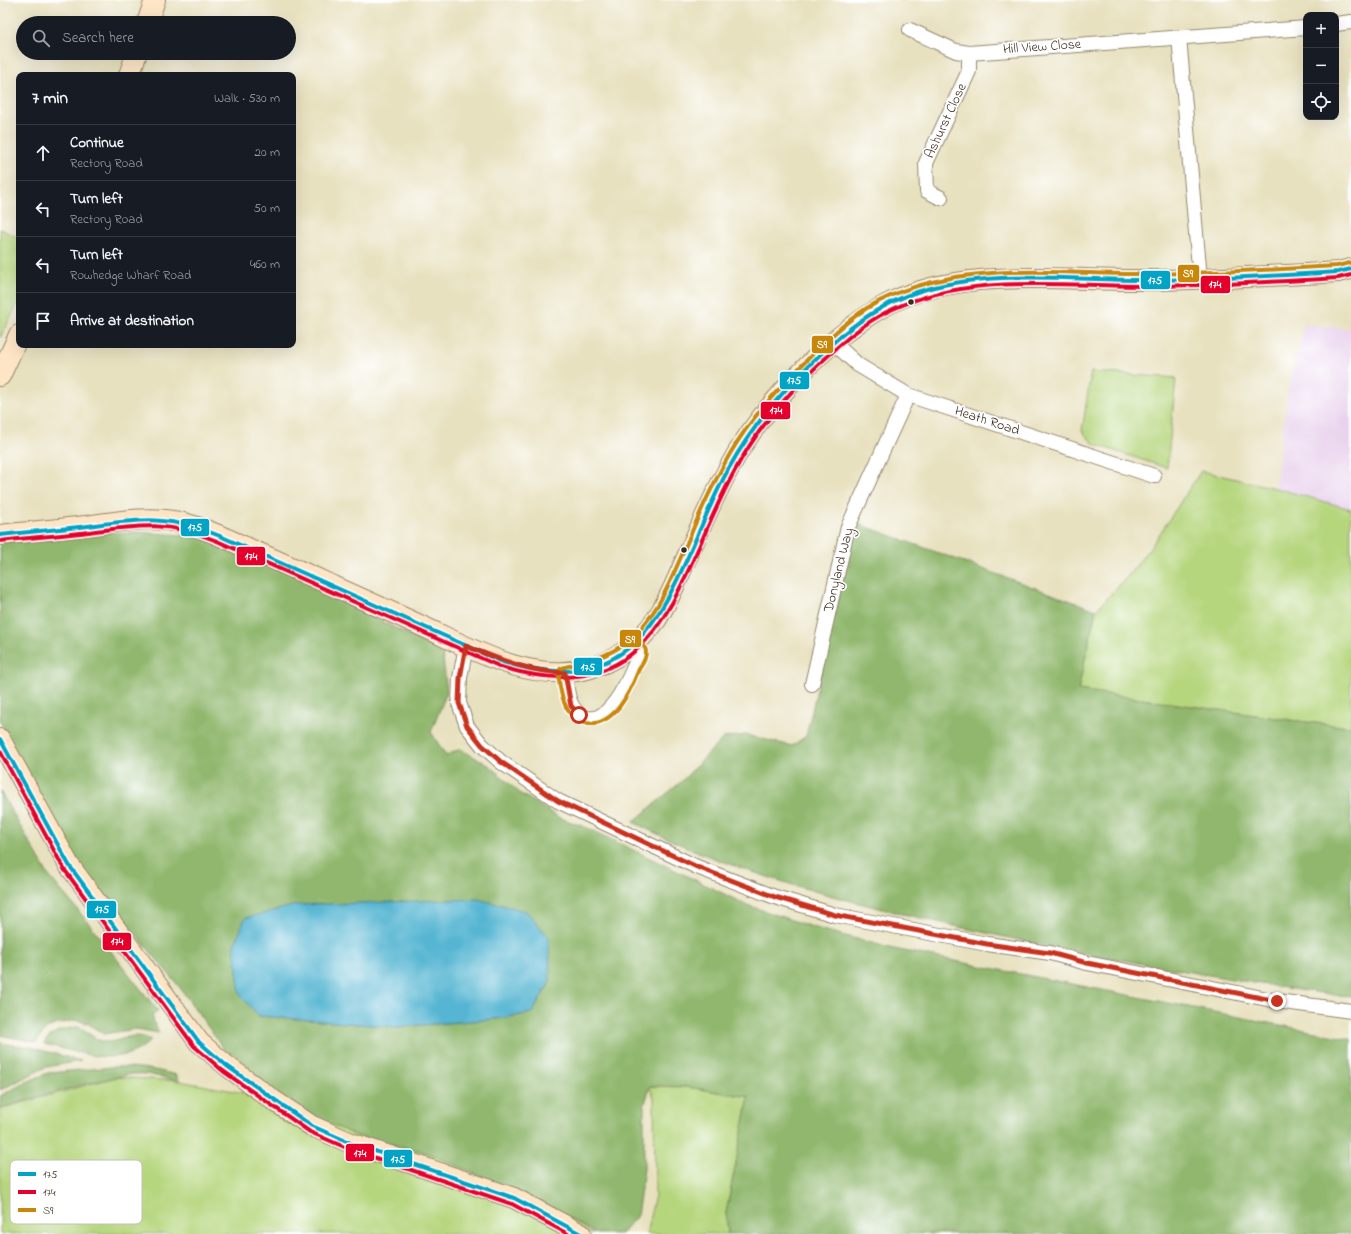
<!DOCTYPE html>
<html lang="en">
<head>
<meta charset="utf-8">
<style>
	body { margin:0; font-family:"Indie Flower",sans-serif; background:#20242c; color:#f1f3f6 }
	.controls { position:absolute; right:12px; top:12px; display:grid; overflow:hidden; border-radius:8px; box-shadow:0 4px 16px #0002 }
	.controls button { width:36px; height:36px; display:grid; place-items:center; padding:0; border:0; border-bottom:1px solid #363941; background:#171b24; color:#f1f3f6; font:20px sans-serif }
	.stop { position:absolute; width:12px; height:12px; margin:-9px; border:3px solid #c8321e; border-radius:50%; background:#fff }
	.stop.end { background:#c8321e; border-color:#fff; box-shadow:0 1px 4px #0008 }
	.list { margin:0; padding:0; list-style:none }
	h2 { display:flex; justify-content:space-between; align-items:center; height:52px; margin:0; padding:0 16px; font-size:17px }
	h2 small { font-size:13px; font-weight:400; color:#9ea1a6 }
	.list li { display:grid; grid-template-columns:26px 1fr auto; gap:12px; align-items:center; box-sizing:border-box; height:56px; padding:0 16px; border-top:1px solid #363941 }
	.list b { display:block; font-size:15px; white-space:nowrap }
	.list p { margin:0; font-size:13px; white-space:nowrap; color:#9ea1a6 }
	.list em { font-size:13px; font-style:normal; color:#9ea1a6 }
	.icon { flex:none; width:22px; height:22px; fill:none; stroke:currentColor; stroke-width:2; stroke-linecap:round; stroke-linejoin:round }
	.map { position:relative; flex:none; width:1351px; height:1234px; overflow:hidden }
	.search { position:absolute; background:#171b24; box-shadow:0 4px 16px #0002; left:16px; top:16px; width:280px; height:44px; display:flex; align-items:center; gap:10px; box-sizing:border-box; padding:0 14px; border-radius:22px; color:#9ea1a6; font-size:15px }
	.panel { position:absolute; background:#171b24; box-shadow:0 4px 16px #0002; left:16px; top:72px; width:280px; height:276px; border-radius:8px }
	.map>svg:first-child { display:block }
</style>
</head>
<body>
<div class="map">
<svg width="1351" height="1234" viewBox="0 0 1351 1234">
	<rect width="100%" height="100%" fill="#fff"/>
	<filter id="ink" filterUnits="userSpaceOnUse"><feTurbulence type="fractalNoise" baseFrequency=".025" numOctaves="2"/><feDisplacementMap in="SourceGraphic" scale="8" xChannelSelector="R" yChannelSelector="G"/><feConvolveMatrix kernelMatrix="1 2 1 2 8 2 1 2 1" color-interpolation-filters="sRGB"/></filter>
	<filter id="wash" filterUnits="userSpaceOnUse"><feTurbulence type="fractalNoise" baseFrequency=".012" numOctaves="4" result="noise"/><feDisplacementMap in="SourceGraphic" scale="16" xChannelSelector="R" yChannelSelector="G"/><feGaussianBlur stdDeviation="0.9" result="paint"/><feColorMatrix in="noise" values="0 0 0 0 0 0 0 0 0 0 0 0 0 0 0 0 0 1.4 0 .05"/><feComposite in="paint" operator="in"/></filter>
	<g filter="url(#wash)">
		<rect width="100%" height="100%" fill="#e8e1bf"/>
		<!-- built -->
		<path fill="#e9d2ed" d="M1351,298V509L1275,488L1287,397L1304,324L1349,329Z"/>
		<!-- green -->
		<g fill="#b6d67e" stroke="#78804e">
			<path d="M0,229L19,238V301L0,338Z"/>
			<path d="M1091,372L1176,378L1167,468L1094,444L1082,431Z"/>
			<path d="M1201,471L1275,488L1351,509V727L1297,721L1078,690L1096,610L1128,576L1155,541Z"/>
			<path d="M116,1077L179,1081L294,1102L357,1136L425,1152L546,1204L594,1234H0V1109Z"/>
			<path d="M649,1086L687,1087L749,1097L726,1213L728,1234H646L655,1195L654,1097Z"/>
		</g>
		<!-- forest -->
		<g fill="#90b76d" stroke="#667046" fill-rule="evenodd">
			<path d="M856,523L1096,610L1078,690L1297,721L1351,727V996C1305,992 1260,984 1215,976C1129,962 1044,946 959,927C847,901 735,875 633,822L682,781L723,738L746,735L792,746L806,736Z"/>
			<path d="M137,532L198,536L283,570L372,617L442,650L447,692L431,732L446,756L460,749L490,766L521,794L558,817L590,829L747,905L812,927L894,949L1351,1039V1234H728L726,1213L749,1097L687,1087L650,1086L644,1107V1169L637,1216L621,1234H597L546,1204L425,1152L357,1136L290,1106L236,1066L178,985L83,871L29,784L0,721V542L93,533ZM550,982L532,1013L496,1019L396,1027L259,1016Z"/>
			<path d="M0,791L49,876L91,926L158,1011L152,1016L159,1033L136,1029L103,1034L89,1024L77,1020L57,1024L47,1028L36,1042L0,1035Z"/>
			<path d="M78,1027C87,1030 93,1039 102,1041C121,1045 129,1029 151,1040C121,1071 78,1051 44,1044C50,1031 64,1029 78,1027Z"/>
			<path d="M0,1043L30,1047L81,1061L46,1067L0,1090Z"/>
			<path d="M111,1067C133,1066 154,1069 176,1075L179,1081L147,1074H131L81,1085L0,1108V1096L26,1082L48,1073Z"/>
		</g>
		<!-- water -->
		<path fill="#54b5d2" stroke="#487078" d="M477,899L526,911L549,937L550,982L532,1013L496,1019L396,1027L259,1016L240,995L234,946L245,918L297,905Z"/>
	</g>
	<g filter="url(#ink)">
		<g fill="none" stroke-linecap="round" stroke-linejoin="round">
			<!-- street casing -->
			<g stroke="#92866e" stroke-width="16">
				<g id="street">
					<path d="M1336,24L1351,22"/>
					<path d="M910,30L956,51L969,53L1306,28"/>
					<path d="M1179,37L1200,279"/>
					<path d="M941,198L927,191L926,163L969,71V53"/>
					<path d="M833,342L858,365L908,395L1154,476"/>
					<path d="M466,646L460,678L459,703L467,726L482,745L501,762L558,801L697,867L775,897L835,915L987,944L1050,953L1087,963L1277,1001L1351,1011"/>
					<path d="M565,673C567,689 567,709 584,717C610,728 633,671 640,652L636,643"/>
					<path d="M812,684L848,527L908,395"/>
				</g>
			</g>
			<!-- secondary casing -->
			<g stroke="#92866e" stroke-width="22">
				<g id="secondary">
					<path d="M147,23L155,0"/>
					<path d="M129,75L137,53"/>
					<path d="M0,376L19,335"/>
					<path d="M0,535C26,532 52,530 78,527C111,523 146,515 179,522C207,528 233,542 259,553C314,577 369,602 424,627C474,650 530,683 587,669C615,662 639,643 656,620C669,601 678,577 687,557C704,519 721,479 743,444C774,396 837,330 888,304C961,266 1062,281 1143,280C1208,280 1273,276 1338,272L1351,269"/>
					<path d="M0,739L69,865L199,1042L227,1066L273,1100L312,1126L351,1143L514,1198L581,1234"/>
				</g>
			</g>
			<!-- street -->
			<use href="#street" stroke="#fff" stroke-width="14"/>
			<!-- secondary -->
			<use href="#secondary" stroke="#fde5c5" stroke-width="20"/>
			<!-- bus-1 casing -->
			<g stroke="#fff" stroke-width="7">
				<g id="bus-1">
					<path d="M0,535C26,532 53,530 79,527C136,520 165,513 220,536L503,662C659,708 672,572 729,468C754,423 788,384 826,349C852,325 883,303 917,292C989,269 1068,280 1142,280C1208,280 1273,276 1338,272L1351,269"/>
					<path d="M0,739L69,865L199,1042L227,1066L312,1126L351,1143L514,1198L581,1234"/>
				</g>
			</g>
			<!-- bus-2 casing -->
			<g stroke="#fff" stroke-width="7">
				<g id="bus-2">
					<path d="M1,541C27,538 53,536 80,533C135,526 164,519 217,541L501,667C662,715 675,581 733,474C757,428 792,388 830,354C848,337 870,319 893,309C970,273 1059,286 1142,286C1208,286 1273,282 1338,278L1351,275"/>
					<path d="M0,751L64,869L194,1046L223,1071L310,1132L349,1149L512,1204L568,1234"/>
				</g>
			</g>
			<!-- bus-3 casing -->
			<g stroke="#fff" stroke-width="7">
				<path id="bus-3" d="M643,644C644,646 646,649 646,652C646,658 642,665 639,669C630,692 614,728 585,723C575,722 567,711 564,702C561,694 557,678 560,669C567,665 576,665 583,663C597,659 611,653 623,645C656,621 671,580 687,543C700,512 714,481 731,452C751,418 778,389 805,362C824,342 844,323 867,308C946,260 1046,273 1133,274C1201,274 1269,270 1337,266L1350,263"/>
			</g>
			<!-- bus-1 -->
			<use href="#bus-1" stroke="#03a3c5" stroke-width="4"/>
			<!-- bus-2 -->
			<use href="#bus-2" stroke="#e4002b" stroke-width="4"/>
			<!-- bus-3 -->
			<use href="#bus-3" stroke="#c88708" stroke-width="4"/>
		</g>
	</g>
	<g fill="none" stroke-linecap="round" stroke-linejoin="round" filter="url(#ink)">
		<!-- route -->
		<path stroke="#c8321e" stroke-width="5" d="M579,715L571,706L565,673C529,672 499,659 466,646L460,678L459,703L467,726L482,745L501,762L558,801L697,867L775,897L835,915L987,944L1050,953L1087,963L1277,1001"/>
	</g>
	<!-- markers -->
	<g fill="#3b2a1e" stroke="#fff" stroke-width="1.5">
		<circle cx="911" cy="302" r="3.5"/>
		<circle cx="684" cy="550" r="3.5"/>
	</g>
	<g text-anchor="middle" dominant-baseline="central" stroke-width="3.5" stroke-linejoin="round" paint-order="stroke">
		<!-- street labels -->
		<g font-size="14" fill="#3b2a1e" stroke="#fff">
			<text transform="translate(1042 47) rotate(-4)">Hill View Close</text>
			<text transform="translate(946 121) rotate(-65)">Ashurst Close</text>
			<text transform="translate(987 421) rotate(18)">Heath Road</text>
			<text transform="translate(839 570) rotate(-76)">Donyland Way</text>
		</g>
	</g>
	<!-- legend -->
	<rect x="10" y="1160" width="132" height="64" rx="6" fill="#fff" stroke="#c4bfbc" stroke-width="1"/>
	<rect x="18" y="1172" width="18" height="4" fill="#03a3c5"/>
	<rect x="18" y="1190" width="18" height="4" fill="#e4002b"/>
	<rect x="18" y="1208" width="18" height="4" fill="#c88708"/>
	<g font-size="11" fill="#3b2a1e">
		<text x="43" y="1178">175</text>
		<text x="43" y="1196">174</text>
		<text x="43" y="1214">S9</text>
	</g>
	<g stroke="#fff" stroke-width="1.5">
		<rect x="1177" y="264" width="23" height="19" rx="4" fill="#c88708"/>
		<rect x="1140" y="270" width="31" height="20" rx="4" fill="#03a3c5"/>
		<rect x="1200" y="275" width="31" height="19" rx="4" fill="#e4002b"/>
		<rect x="811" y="335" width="23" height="19" rx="4" fill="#c88708"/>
		<rect x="779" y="371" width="31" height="19" rx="4" fill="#03a3c5"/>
		<rect x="760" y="401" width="31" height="19" rx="4" fill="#e4002b"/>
		<rect x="180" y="518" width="30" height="19" rx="4" fill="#03a3c5"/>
		<rect x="236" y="546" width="30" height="20" rx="4" fill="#e4002b"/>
		<rect x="619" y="629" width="23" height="19" rx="4" fill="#c88708"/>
		<rect x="573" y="657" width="30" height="19" rx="4" fill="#03a3c5"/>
		<rect x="86" y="900" width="31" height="19" rx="4" fill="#03a3c5"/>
		<rect x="102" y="932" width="30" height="19" rx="4" fill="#e4002b"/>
		<rect x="345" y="1143" width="30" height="19" rx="4" fill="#e4002b"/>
		<rect x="383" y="1149" width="30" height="19" rx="4" fill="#03a3c5"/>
	</g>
	<g font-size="11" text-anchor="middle" font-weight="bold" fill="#fff">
		<text x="1188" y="277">S9</text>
		<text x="1155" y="284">175</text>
		<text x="1215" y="288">174</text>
		<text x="822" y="348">S9</text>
		<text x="794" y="384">175</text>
		<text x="776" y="414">174</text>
		<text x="195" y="531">175</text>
		<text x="251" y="560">174</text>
		<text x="630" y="643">S9</text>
		<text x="588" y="671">175</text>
		<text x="102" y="913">175</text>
		<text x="117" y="945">174</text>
		<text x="360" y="1157">174</text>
		<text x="398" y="1163">175</text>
	</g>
</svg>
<div class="controls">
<button>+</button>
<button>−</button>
<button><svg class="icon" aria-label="locate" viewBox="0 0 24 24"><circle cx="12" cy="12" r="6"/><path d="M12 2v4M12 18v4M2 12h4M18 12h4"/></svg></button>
</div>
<div class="stop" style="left:579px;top:715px"></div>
<div class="stop end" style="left:1277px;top:1001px"></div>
<div class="search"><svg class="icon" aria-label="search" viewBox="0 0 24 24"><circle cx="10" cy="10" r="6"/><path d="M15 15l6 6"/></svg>Search here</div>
<section class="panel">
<h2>7 min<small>Walk · 530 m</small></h2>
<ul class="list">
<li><svg class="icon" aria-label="ahead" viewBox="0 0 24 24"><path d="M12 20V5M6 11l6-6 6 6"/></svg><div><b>Continue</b><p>Rectory Road</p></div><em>20 m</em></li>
<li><svg class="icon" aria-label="left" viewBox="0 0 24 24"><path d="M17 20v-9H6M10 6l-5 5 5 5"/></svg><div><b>Turn left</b><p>Rectory Road</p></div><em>50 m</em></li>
<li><svg class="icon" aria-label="left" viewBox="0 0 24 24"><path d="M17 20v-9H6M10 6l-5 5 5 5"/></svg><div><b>Turn left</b><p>Rowhedge Wharf Road</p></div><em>460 m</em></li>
<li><svg class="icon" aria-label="arrive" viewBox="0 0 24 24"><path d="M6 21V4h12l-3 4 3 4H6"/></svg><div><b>Arrive at destination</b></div></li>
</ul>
</section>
</div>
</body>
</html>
